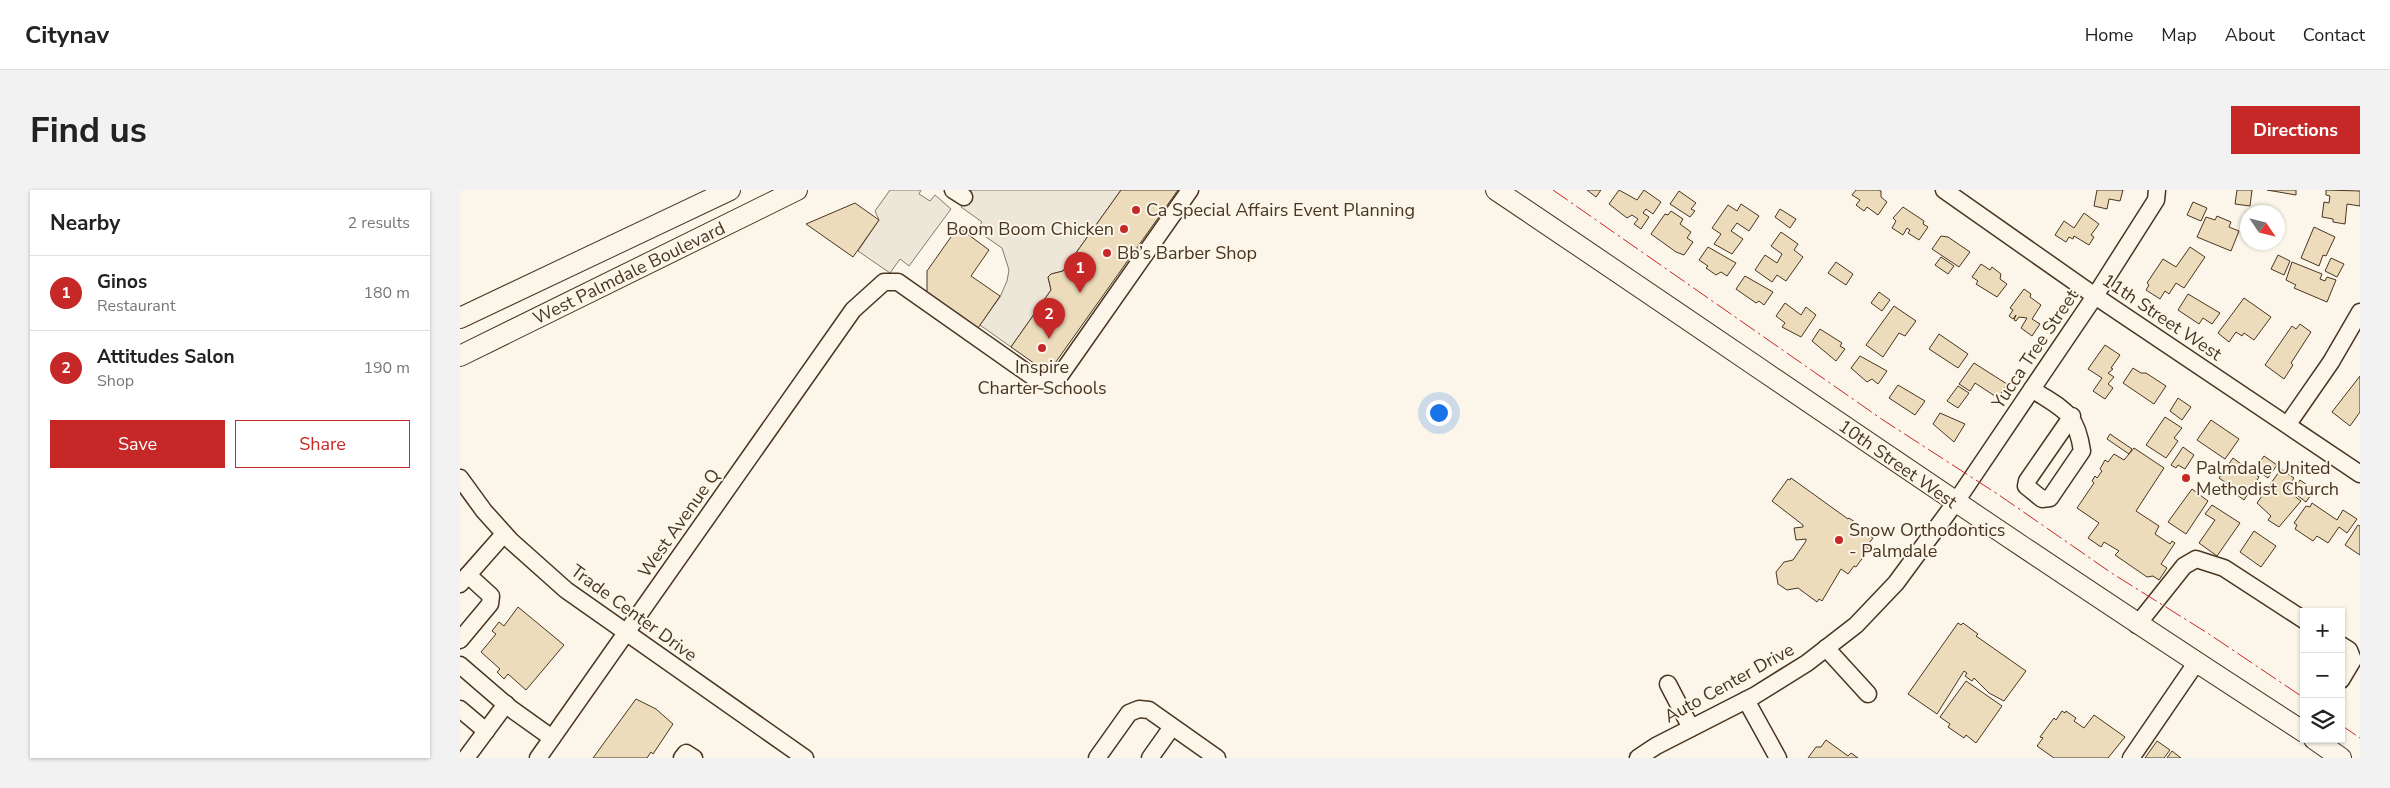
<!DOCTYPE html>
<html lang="en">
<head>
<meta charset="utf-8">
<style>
	body { margin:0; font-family:"Nunito Sans",sans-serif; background:#f2f2f2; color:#222 }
	.controls { position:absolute; right:15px; bottom:15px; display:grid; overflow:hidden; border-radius:0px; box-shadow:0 1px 4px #0004 }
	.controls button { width:45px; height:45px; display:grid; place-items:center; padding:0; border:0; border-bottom:1px solid #e0e0e0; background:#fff; color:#222; font:25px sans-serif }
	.compass { position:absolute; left:1780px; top:15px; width:45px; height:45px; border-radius:50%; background:#fff; box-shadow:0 1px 4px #0004; rotate:125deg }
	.you { position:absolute; left:978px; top:222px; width:18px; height:18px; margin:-12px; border:4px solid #fff; border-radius:50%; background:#1a73e8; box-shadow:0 0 0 8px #1a73e833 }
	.badge { display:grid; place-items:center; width:32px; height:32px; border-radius:50%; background:#c62828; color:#fff; font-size:16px; font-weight:700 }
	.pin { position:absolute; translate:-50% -41px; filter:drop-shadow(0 1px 2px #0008) }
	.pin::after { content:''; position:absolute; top:26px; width:18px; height:15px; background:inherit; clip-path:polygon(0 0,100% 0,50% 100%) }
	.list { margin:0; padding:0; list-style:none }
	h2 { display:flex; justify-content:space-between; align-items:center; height:65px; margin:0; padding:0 20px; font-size:21px }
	h2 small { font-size:16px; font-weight:400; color:#767676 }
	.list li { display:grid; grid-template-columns:32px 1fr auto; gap:15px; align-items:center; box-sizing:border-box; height:75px; padding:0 20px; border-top:1px solid #e0e0e0 }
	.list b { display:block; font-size:19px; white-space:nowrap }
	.list p { margin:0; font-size:16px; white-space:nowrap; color:#767676 }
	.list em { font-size:16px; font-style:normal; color:#767676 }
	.actions { display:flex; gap:10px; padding:15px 20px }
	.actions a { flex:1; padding:11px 0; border:1px solid #c62828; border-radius:0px; text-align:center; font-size:18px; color:#c62828 }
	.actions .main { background:#c62828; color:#fff }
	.icon { flex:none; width:28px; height:28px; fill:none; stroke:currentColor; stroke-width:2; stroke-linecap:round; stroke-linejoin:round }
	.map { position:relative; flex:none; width:1900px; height:568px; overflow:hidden; border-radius:0px }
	header { display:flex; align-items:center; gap:30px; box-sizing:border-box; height:70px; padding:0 25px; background:#fff; border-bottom:1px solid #e0e0e0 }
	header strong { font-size:24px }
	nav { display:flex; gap:28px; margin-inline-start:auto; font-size:18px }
	.intro { display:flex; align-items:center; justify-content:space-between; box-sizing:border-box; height:120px; padding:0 30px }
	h1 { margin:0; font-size:35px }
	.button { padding:12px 22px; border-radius:0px; background:#c62828; color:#fff; font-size:18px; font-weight:700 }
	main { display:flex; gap:30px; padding:0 30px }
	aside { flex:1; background:#fff; border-radius:0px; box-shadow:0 1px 4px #0004 }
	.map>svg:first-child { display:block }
</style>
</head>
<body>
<header>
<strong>Citynav</strong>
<nav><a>Home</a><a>Map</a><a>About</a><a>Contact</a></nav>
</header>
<div class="intro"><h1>Find us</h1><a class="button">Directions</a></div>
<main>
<aside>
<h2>Nearby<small>2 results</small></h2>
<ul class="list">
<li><span class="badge">1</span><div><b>Ginos</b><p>Restaurant</p></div><em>180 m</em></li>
<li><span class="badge">2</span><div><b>Attitudes Salon</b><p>Shop</p></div><em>190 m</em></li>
</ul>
<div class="actions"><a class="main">Save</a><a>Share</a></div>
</aside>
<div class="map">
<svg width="1900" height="568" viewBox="0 0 1900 568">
	<rect width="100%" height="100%" fill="#fbf6e9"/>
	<!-- parking -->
	<g fill="#ede7d9" stroke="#887966">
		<path d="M430,0H461L459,4L470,11L475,5L491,19L449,76L440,69L430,83L398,61L419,30L415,21Z"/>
		<path d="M512,0H661L603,81L591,84L588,87L591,100L551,157L520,135L540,107L547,91L549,80L542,58L516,40L522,32L501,17Z"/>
	</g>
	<!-- building -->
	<g fill="#ecdcbc" stroke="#4a3520">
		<path d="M661,0H718L588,183L551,157L591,100L588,87L591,84L603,81Z"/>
		<path d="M1127,0H1141L1136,7Z"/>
		<path d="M1159,0L1177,10L1184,0L1201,12L1193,24L1186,19L1183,23L1189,27L1181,39L1174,34L1178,29L1172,25L1167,28L1149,14Z"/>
		<path d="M1396,0H1419L1421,1V7L1427,12L1418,25L1407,17L1404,21L1396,15L1400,10L1392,5Z"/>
		<path d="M1637,0H1663L1660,11L1649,9L1647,19L1634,16Z"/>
		<path d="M1777,0H1792L1790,16L1775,14Z"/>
		<path d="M1807,0H1836V5Z"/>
		<path d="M1866,0L1900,1V16L1887,14L1885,34L1873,32V29L1862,27L1864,12L1869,13L1870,6L1866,5Z"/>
		<path d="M1219,1L1236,13L1231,19L1235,21L1230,27L1210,14Z"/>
		<path d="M1733,12L1747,18L1741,31L1727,25Z"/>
		<path d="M395,13L419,30L393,67L346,34Z"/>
		<path d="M1281,14L1299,26L1289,41L1277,33L1271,41L1283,49L1272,64L1254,54L1261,44L1252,38L1268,15L1277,21Z"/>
		<path d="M1443,17L1464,31L1463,34L1468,37L1459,50L1448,43L1450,40L1447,38L1443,45L1432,38L1436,31L1433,28Z"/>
		<path d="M1320,19L1336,29L1330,38L1315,27Z"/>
		<path d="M1211,21L1223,29L1220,34L1231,42L1227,48L1233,52L1224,65L1216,62L1191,44L1205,24L1208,25Z"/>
		<path d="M1624,23L1639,34L1631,45L1634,47L1629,55L1614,46L1613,49L1609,47L1606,52L1595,45L1604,31L1614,38Z"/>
		<path d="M1757,26L1771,32L1769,37L1779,41L1771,61L1737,47L1746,27L1755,30Z"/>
		<path d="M498,37L529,60L511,86L540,106L516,141L467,106V81Z"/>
		<path d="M1854,37L1875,47L1866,66L1863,65L1859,76L1841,68Z"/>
		<path d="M1321,42L1338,54L1334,60L1343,67L1326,91L1317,85L1312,92L1295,80L1305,65L1317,73L1322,64L1311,56Z"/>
		<path d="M1481,46L1488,47L1510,62L1499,77L1472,59Z"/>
		<path d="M1248,57L1276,73L1267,86L1261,82L1256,85L1246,78L1248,76L1239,70Z"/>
		<path d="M1730,57L1745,67L1724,98L1716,93L1709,104L1705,101L1700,109L1686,100L1689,95L1687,93L1703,69L1716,77Z"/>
		<path d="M1818,65L1830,71L1824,85L1811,79Z"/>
		<path d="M1481,67L1494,76L1488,84L1475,75Z"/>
		<path d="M1871,68L1884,74L1877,87L1865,81Z"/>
		<path d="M1376,72L1393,84L1386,95L1368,83Z"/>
		<path d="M1832,72L1862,84L1860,89L1865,91L1867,87L1876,90L1867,112L1834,98L1836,95L1826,90Z"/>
		<path d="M1521,74L1530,80L1532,77L1541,84L1540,89L1547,94L1537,107L1516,94L1518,91L1512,87Z"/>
		<path d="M1285,86L1313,102L1304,115L1299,111L1296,113L1276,99Z"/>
		<path d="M1564,99L1571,104L1570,107L1581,115L1572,129L1580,134L1572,146L1561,138L1567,128L1559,127L1556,131L1554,130L1556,125L1553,129L1549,126L1553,120L1550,118Z"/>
		<path d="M1419,102L1430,110L1422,121L1411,113Z"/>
		<path d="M1728,104L1760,123L1752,134L1743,128L1739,134L1718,120Z"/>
		<path d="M1784,108L1811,127L1794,150L1784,143L1782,146L1776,142L1769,152L1758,143Z"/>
		<path d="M1325,113L1341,125L1346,117L1356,125L1341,147L1322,137L1325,133L1316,126Z"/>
		<path d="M1434,116L1456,131L1445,146L1439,143L1423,167L1406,155Z"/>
		<path d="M1840,134L1851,142L1831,173L1833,175L1824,189L1805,175L1832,136L1836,139Z"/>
		<path d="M1360,139L1382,153L1380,156L1385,159L1376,171L1352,151Z"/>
		<path d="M1479,144L1508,164L1498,178L1469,159Z"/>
		<path d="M1645,155L1660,165L1651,178L1653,179L1648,183L1654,187L1648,194L1653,198L1645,209L1633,201L1642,188L1628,179Z"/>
		<path d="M1400,166L1427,181L1418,194L1412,189L1407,192L1391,178Z"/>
		<path d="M1514,173L1547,194L1538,208L1515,193L1510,201L1499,194Z"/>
		<path d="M1673,178L1681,183H1686L1706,196L1694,214L1663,193Z"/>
		<path d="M1900,186V222L1890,236L1872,222Z"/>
		<path d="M1438,195L1465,211L1455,225L1429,208Z"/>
		<path d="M1498,196L1509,203L1498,218L1487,211Z"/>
		<path d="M1718,208L1731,217L1722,230L1710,221Z"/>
		<path d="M1480,223L1505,234L1494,252L1473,234Z"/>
		<path d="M1705,227L1722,238L1714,248L1718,251L1706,268L1686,255Z"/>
		<path d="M1751,230L1779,249L1765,269L1737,250Z"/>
		<path d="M1650,244L1672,259L1669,264L1647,249Z"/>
		<path d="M1723,257L1734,265L1725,279L1718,275L1716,278L1711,275Z"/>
		<path d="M1674,258L1704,278L1676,321L1699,336L1695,344L1710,354L1712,351L1715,353L1701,374L1707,378L1699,390L1693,386L1687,387L1655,365L1659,361L1644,352L1641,357L1628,348L1639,333L1617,318L1634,293L1632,291L1635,286L1637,288L1642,281L1640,279L1645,270L1648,272L1654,264L1664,270Z"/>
		<path d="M1804,266L1817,275L1808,288L1795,279Z"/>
		<path d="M1773,268L1799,287L1784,310L1773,302L1775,299L1759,288Z"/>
		<path d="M1821,279L1834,288L1827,298L1832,302L1840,290L1854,300L1846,312L1834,303L1833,305L1841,311L1819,337L1808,330L1811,326L1797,313Z"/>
		<path d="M1331,288L1388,329L1389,328L1407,340L1406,343L1413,348L1406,357L1409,359L1396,377L1394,376L1388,384L1381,379L1362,411L1359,409L1357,412L1338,398L1327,400L1318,394L1316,382L1324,372L1333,370L1346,351V349L1336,350L1334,338L1343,337V335L1312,311L1328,289L1330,290Z"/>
		<path d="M1732,299L1748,311L1726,344L1708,332Z"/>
		<path d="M1852,313L1877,330L1883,320L1897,329L1887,343L1879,337L1868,353L1857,346L1853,351L1835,339L1837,335L1834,333L1846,316L1850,317Z"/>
		<path d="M1752,315L1780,333L1757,366L1739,353L1755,330L1745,324Z"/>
		<path d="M1898,335L1900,336V365L1885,355Z"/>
		<path d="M1794,341L1816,356L1801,377L1780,362Z"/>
		<path d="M58,417L104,455L66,500L48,484L44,489L37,482L40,479L21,462L36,444L32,441L39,432L44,436Z"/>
		<path d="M1498,433L1501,435L1503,433L1518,444L1516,446L1566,481L1544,511L1529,503L1514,488L1512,491L1505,486L1507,483L1504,481L1477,524L1448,504Z"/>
		<path d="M1506,491L1542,516L1516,553L1506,545L1504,548L1488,537L1490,534L1480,527Z"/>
		<path d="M176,509L196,519L213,534L193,564L191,562L187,568H133Z"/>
		<path d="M1602,521L1605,523L1606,521L1616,528L1614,531L1624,538L1634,525L1665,547L1648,568H1594L1577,556L1583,548L1580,547L1594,528L1596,530Z"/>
		<path d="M1366,550L1388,566L1391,563L1398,568H1348L1356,557H1361Z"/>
		<path d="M1697,551L1710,560L1704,568H1685Z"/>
		<path d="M1712,561L1721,568H1707Z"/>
	</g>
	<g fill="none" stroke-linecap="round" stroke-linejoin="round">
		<!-- minor casing -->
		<g stroke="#4a3520" stroke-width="19">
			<g id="minor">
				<path d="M493,0L504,7"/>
				<path d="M1484,0L1635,106L1900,284"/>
				<path d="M1572,199C1603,220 1616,221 1622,261L1590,308L1582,309L1566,296L1567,291L1612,226"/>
				<path d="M1828,234L1871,172L1900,122"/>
				<path d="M0,288L24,321L51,351L106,400L345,568"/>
				<path d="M0,394L44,344"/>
				<path d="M1677,435L1724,376L1736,369L1764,378L1844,430"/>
				<path d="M0,450L30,414L31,406L8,385"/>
				<path d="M1881,455L1889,460L1893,470L1881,490"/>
				<path d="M1366,458L1408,504"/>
				<path d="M0,475L50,518L92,548"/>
				<path d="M1208,494L1231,538"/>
				<path d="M1286,510L1318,568"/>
				<path d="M0,519L26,541"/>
				<path d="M6,568L46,514"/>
				<path d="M78,568L393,120L424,92H438L576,189C586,192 592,191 601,184L730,0"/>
				<path d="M222,568L226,563L234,568"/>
				<path d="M637,568L669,523L679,519L689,520L757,568"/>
				<path d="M690,568L712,537"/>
				<path d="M1178,568L1196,556L1294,506L1347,473L1396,435L1436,393L1495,313L1572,199L1635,106L1696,10L1697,0"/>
				<path d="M1671,568L1736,473"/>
			</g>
		</g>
		<!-- major casing -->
		<g stroke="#4a3520" stroke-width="22">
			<g id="major">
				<path d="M1036,0C1305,181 1571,366 1844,542"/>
				<path d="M0,128L270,0"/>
				<path d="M0,166L337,0"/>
				<path d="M1854,549L1881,568"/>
			</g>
		</g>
		<!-- minor -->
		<use href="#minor" stroke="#fbf6e9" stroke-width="16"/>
		<!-- major -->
		<use href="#major" stroke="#fbf6e9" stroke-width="20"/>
		<!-- power -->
		<g stroke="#c62828" stroke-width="1" stroke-dasharray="18 4 2.5 4" stroke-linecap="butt">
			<path d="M1093,0L1423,230L1539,305L1653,384L1749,444L1844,508"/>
			<path d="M1881,535L1900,548"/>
		</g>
	</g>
	<!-- markers -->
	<g fill="#c62828" stroke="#fbf6e9" stroke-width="2">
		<circle cx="676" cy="20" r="5"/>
		<circle cx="664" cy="39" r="5"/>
		<circle cx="647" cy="63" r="5"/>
		<circle cx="582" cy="158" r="5"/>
		<circle cx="1726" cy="288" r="5"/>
		<circle cx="1379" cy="350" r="5"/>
	</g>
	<g text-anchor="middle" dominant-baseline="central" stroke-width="4" stroke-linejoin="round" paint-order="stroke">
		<!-- poi labels -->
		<g font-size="18" fill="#4a3520" stroke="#fbf6e9" text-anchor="start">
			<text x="686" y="20">Ca Special Affairs Event Planning</text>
			<text x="654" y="39" text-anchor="end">Boom Boom Chicken</text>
			<text x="657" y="63">Bb’s Barber Shop</text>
			<text x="582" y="177" text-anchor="middle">Inspire<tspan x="582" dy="21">Charter Schools</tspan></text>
			<text x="1736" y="278">Palmdale United<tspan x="1736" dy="21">Methodist Church</tspan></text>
			<text x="1389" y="340">Snow Orthodontics<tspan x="1389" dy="21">- Palmdale</tspan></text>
		</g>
		<!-- street labels -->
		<g font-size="18" fill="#4a3520" stroke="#fbf6e9">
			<text transform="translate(169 83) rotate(-26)">West Palmdale Boulevard</text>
			<text transform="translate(1702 127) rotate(34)">11th Street West</text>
			<text transform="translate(1575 159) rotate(-56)">Yucca Tree Street</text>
			<text transform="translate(1438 274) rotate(35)">10th Street West</text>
			<text transform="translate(219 333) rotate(-55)">West Avenue Q</text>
			<text transform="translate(174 423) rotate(36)">Trade Center Drive</text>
			<text transform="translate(1269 493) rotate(-29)">Auto Center Drive</text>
		</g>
	</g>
</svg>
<div class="controls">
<button>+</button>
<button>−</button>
<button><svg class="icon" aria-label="layers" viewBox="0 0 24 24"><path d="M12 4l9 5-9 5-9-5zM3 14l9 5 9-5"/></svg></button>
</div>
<svg class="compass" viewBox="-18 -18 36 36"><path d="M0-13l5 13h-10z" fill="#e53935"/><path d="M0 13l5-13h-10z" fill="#767676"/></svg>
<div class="you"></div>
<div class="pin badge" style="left:620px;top:103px">1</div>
<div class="pin badge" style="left:589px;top:149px">2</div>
</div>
</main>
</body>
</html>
